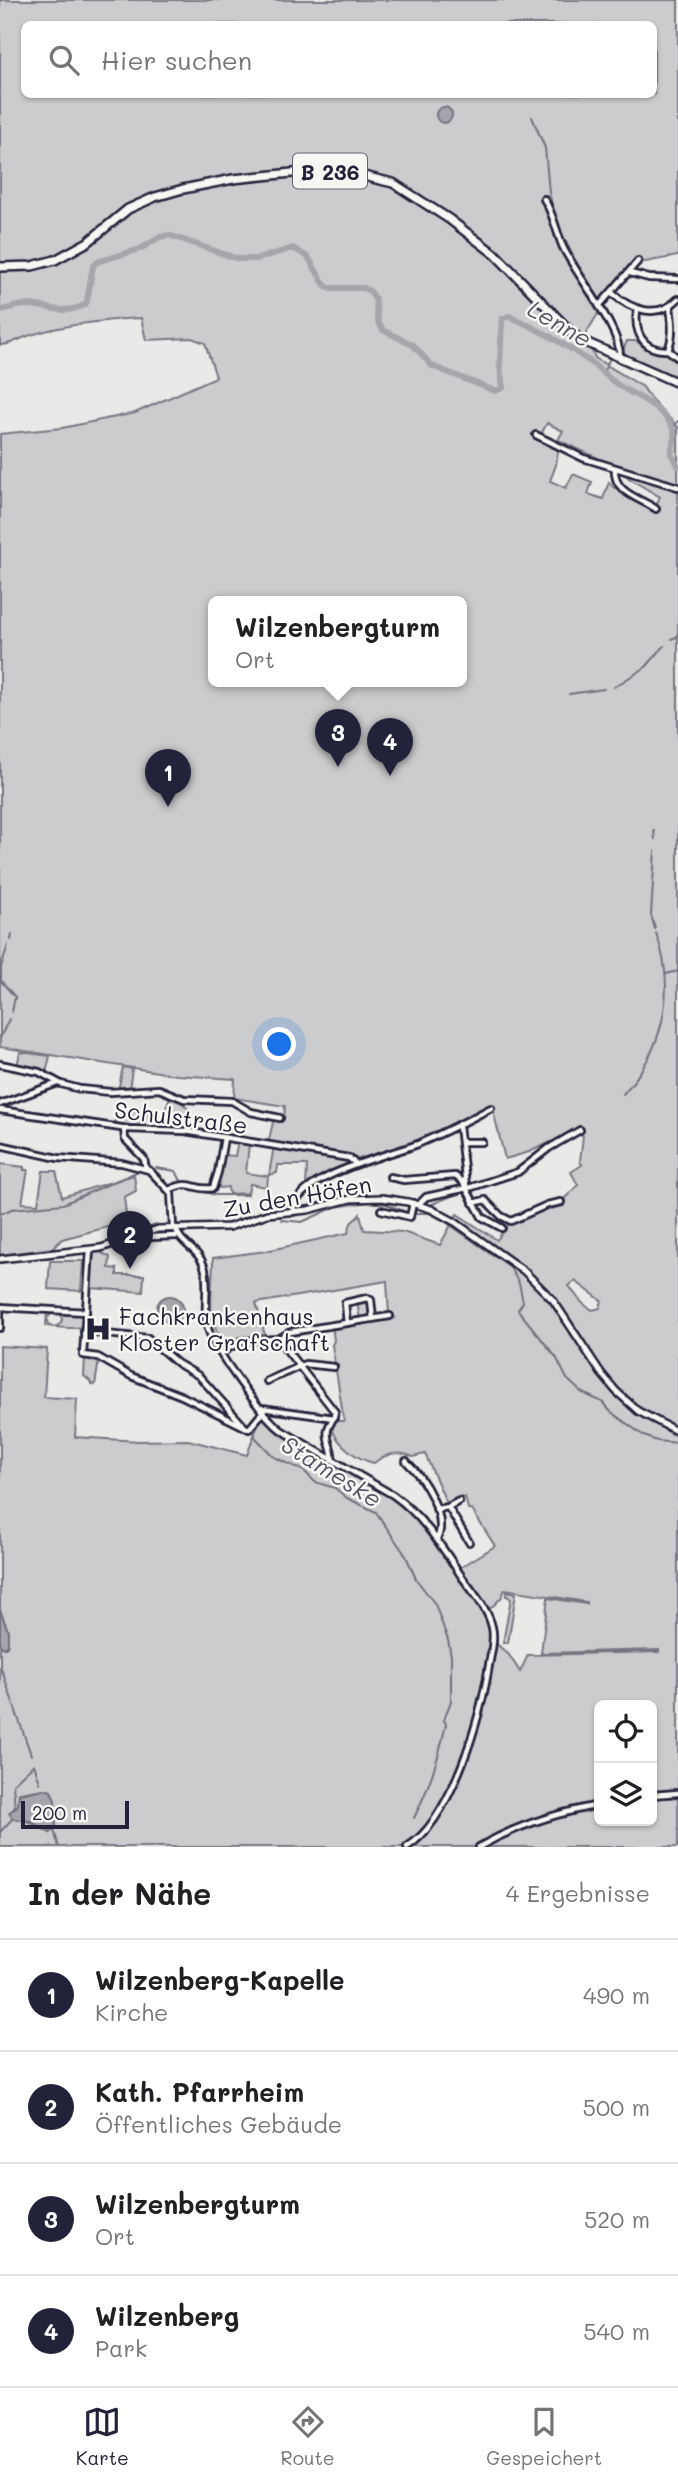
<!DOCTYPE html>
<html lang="de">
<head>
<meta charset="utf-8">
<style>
	body { margin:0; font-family:Mali,sans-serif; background:#f6f6f6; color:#202124 }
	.controls { position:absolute; right:21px; bottom:21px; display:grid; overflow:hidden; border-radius:10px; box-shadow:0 2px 5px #0004 }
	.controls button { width:63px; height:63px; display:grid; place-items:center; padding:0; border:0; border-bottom:2px solid #e0e0e0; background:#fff; color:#202124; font:35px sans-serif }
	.scale { position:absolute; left:21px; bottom:18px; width:108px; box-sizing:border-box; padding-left:7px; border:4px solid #22223b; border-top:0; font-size:19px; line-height:24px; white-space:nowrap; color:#22223b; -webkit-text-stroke:5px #f6f6f2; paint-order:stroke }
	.you { position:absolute; left:280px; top:1045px; width:24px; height:24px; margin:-18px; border:5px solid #fff; border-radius:50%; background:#1a73e8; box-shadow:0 0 0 10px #1a73e833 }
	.badge { display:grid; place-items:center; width:46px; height:46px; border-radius:50%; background:#22223b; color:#fff; font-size:23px; font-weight:700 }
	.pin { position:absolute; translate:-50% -58px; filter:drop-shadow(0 2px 4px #0008) }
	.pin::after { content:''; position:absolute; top:37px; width:24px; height:21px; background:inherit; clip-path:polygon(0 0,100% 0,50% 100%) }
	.popup { position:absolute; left:208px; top:596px; width:259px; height:91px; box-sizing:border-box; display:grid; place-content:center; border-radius:10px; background:#fff; filter:drop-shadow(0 2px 5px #0005); font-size:23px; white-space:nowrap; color:#757577 }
	.popup b { font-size:26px; color:#202124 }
	.popup::after { content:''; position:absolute; left:50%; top:100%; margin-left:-14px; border:14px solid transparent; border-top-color:#fff }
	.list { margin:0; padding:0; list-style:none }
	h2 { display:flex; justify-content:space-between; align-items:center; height:91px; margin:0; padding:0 28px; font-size:30px }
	h2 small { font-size:23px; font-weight:400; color:#757577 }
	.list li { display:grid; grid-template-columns:46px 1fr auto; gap:21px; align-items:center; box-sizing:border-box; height:112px; padding:0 28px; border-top:2px solid #e0e0e0 }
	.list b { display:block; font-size:26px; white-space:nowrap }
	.list p { margin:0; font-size:23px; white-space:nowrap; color:#757577 }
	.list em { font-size:23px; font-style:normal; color:#757577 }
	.icon { flex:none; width:38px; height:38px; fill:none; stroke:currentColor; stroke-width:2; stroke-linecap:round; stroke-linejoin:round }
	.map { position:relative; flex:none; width:678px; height:1847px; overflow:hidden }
	.search { position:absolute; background:#fff; box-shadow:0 2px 5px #0004; left:21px; right:21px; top:21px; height:77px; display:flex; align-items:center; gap:18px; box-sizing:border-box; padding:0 24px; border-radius:10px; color:#757577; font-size:26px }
	.sheet { height:539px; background:#fff }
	nav { display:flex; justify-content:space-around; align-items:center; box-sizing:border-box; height:98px; border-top:2px solid #e0e0e0; background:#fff; font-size:19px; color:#757577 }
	nav a { display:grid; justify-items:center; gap:4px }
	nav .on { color:#22223b }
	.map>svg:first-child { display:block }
</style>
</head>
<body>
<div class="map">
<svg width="678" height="1847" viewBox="0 0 678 1847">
	<rect width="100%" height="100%" fill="#e9e9e7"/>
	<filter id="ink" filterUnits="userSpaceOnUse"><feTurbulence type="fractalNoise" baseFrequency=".0143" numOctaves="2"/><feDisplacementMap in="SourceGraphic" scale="14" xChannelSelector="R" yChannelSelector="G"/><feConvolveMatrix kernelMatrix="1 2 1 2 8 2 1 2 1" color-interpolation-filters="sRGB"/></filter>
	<g filter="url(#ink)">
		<!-- green -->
		<g fill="#ccccce" stroke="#777784" stroke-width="2" fill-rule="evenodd">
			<path d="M0,0H678V256L645,262L637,261L597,306L599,312L581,342L591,348L595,358L643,387L651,399L678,427V1847H0V1646L7,1647L8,1631L0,1610V1346L47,1349L44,1397L77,1399L75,1437L139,1441L188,1440L247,1455L261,1416L305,1449L361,1477L400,1501L412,1513L435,1540L478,1601L485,1615L491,1639L509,1655L520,1672L528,1655L659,1652V1650L541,1653L548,1598L587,1604V1602L505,1589L501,1598L487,1612L458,1569L495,1546L472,1510L468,1509L465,1497L447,1504L425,1454L413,1457C399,1450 385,1454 374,1463C356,1459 339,1445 332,1429L335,1421H344L332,1345L334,1341L332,1325L360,1320L357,1301H370L371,1318L389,1315L387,1281L256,1303L265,1335L238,1340L225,1347C204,1314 213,1295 213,1258L266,1251L348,1233L351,1223L360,1214L364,1230L403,1232L440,1245L457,1214L497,1240L509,1223L546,1206L550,1209L564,1206L563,1200L578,1185L571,1172L582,1165L580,1161L583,1136L578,1130L529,1152L505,1159L492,1106C466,1120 440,1134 412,1143C372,1157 344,1163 306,1187L307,1165H278L277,1173L269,1175L274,1146L268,1144L274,1118L284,1119L285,1106L234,1098L235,1079L177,1075L0,1047V434L62,428L135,413L216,377L205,343L192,338L146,340L141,318C105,320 66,324 31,335C20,338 12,345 0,345ZM24,24H654V94H24ZM547,423L563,431L558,440L614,465L630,479L660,497L655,508L613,487L609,482L603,499L588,494L592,482L573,474L566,488L550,481L556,465L559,446L539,438ZM214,601H462V681H214ZM575,1281L602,1301L600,1308L593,1310C582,1306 576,1295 569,1286ZM599,1705H652V1821H599ZM44,1789L51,1791C58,1807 57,1817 50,1833C38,1826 22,1821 13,1810L18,1805L19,1793Z"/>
			<path d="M627,341H636L649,351L667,354L678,361V379L627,357L623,350Z"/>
			<path d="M20,1052L50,1056L46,1073L17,1066Z"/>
			<path d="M123,1067L132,1069L129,1090L118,1091Z"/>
			<path d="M170,1096L179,1099L189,1110L185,1130L168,1129L170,1115L164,1114Z"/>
			<path d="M117,1110L147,1112L144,1127L114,1126Z"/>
			<path d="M238,1142L249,1144L246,1173L268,1176L267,1187L250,1184L248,1193L229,1194L228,1187L220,1188L217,1183L223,1155L235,1156Z"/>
			<path d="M0,1164L24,1167V1170H28L22,1203L38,1204L43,1171H56L62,1197L134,1175L136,1191L124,1197L127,1222L62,1239L53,1248L0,1255Z"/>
			<path d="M100,1252L110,1257L109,1268L117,1269V1275H144L143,1292L90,1288L92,1253Z"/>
			<path d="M50,1261H83L81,1291L48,1289Z"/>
			<path d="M47,1311L54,1312L47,1318L49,1324L54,1327L59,1325L62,1320L61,1315L56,1312L83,1314L84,1327C71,1329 60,1328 46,1326Z"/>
			<path d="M85,1358L99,1360L95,1385L91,1384L90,1381L84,1376Z"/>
			<path d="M507,1591L516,1593L508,1643H503L511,1598L506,1596Z"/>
		</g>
		<!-- water -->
		<g fill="#a5a5ac" stroke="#71717f" stroke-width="2">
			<circle cx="444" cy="115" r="8"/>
			<circle cx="170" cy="1309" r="13"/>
			<path d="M0,1610L8,1631V1645L5,1648L0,1646Z"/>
			<path d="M44,1789L51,1791L55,1800L56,1828L50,1833L31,1821L13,1819L9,1813L18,1805L19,1794Z"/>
		</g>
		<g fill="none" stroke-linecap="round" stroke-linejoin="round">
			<!-- stream -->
			<g stroke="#71717f" stroke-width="2">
				<path d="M532,117L545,148L549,192L555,217"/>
				<path d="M558,226L575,260L599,298"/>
				<path d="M606,308L622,348"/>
				<path d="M603,373L609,360"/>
				<path d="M673,427L678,421"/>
				<path d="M672,639L678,636"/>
				<path d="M614,687L646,667L664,646"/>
				<path d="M569,694L604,689"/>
				<path d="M654,831L655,839"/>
				<path d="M655,929L651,915L655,851"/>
				<path d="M11,940L12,934"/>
				<path d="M8,945L1,967V981L15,997L12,1012"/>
				<path d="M666,974L678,971"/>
				<path d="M0,1038L9,1019"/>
				<path d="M623,1094C664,1049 677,990 656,933"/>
				<path d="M156,1168L176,1171L182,1183"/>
				<path d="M189,1188L216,1195H248"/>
				<path d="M430,1205L461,1192"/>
				<path d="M414,1213H429L443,1220L509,1266L519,1283L523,1302L518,1310L556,1357L567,1379L581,1392L602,1402L611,1412L644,1436L657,1441L678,1443"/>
				<path d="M0,1214L12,1209L63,1204L141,1170"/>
				<path d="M282,1220L302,1222L335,1207L369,1202L386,1204L409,1213"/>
				<path d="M254,1426L255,1437L274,1457L304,1471L315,1482L335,1488L347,1498L376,1512L406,1556L416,1579L435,1604L448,1640L451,1656V1701L444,1720L446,1724C439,1757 429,1788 414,1818"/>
				<path d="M0,1665L31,1755"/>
				<path d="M34,1764L40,1783"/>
				<path d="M15,1809L13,1784L34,1764"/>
				<path d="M53,1827L59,1847"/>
				<path d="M0,1832L13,1818"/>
			</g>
			<!-- river -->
			<path stroke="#a5a5ac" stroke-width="6" d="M0,310C10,309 19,304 28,305C52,306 59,316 85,305L87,301L93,266L97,262L140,249L160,237L169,235L238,259H257L293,248L308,257L324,284L329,288H364L371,292L375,299L378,322L383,330L413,345L432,366L495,391L503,388L500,366L502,319L509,316C536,328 565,344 589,361C599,368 608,378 618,385C638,398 661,405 673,428C677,436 672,445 671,454L678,466"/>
			<!-- minor casing -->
			<g stroke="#22223b" stroke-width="10">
				<g id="minor">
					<path d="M544,199C553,213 556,230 562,245C574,273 622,329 620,358"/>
					<path d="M630,273L649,278L678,279"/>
					<path d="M612,293C631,310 658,320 678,299"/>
					<path d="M599,306L638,261"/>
					<path d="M637,309C634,332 642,351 668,350C674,336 672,321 670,307"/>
					<path d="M668,350L678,358"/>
					<path d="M536,435L583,458L678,487"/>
					<path d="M615,469C613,493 640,498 656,509"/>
					<path d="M0,1064L39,1072L61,1084L80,1089L110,1092L159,1089L184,1099L232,1101L251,1112L280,1118"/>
					<path d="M0,1104L58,1083"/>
					<path d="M0,1110L128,1129L185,1131L349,1158L356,1164"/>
					<path d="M459,1126L466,1185"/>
					<path d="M124,1129L125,1139L144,1159L146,1169"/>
					<path d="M461,1142H482"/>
					<path d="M0,1145L58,1158L122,1163L149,1170L171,1193L173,1227"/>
					<path d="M390,1177L404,1180L455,1176L462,1181L482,1217L502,1228"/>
					<path d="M169,1190C193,1178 194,1192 213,1188L218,1172L224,1138"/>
					<path d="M473,1203L485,1200L501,1216L511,1221L547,1205L561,1202"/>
					<path d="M418,1205L426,1197L472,1187L518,1172L549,1148L580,1130"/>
					<path d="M381,1210L410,1217L413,1203"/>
					<path d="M293,1212C294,1176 390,1155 418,1144C443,1133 467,1121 491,1108"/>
					<path d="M176,1228C179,1244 199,1249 204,1266C210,1285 203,1305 207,1325C212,1348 262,1415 281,1430L393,1495C423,1516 442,1547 462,1577C473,1592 488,1609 492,1627C495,1639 491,1653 489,1665C482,1714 452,1820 407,1847"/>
					<path d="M118,1244H128L150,1237L178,1236"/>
					<path d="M90,1250L83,1355L98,1357L131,1376L182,1396L249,1429L263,1412"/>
					<path d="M0,1307L86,1312"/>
					<path d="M0,1310V1328"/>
					<path d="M347,1323L345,1303L367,1298L371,1300L373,1319"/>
					<path d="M84,1332L148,1338L177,1363L199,1376L244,1426"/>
					<path d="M278,1339L335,1412C334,1420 330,1422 328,1429C325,1440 334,1449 332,1460"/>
					<path d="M221,1353L241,1341L278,1339L290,1332L390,1316"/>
					<path d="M267,1381L305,1364L334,1367"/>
					<path d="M262,1408L334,1418"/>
					<path d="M406,1461C422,1476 449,1517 437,1539"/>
					<path d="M448,1507L469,1542"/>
					<path d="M436,1509L448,1507L459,1501"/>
					<path d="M652,1795L678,1793"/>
					<path d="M479,1847C517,1825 557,1813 599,1805"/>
				</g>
			</g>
			<!-- tertiary casing -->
			<g stroke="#22223b" stroke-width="10">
				<path id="tertiary" d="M0,1259L101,1248L158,1229L229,1227L267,1214L308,1210L350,1199L382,1198L408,1202L431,1209L455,1222L524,1271L553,1300L601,1373L616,1391L638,1411L678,1432"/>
			</g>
			<!-- primary casing -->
			<g stroke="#22223b" stroke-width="12">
				<path id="primary" d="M0,267L32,266L55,260L88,242L128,209L155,197L183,189L233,179L292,173L327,171L351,173L393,183L449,219L496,255L572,333L583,341L678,383"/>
			</g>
			<!-- minor -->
			<use href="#minor" stroke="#f6f6f2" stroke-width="4.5"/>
			<!-- tertiary -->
			<use href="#tertiary" stroke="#f6f6f2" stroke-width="5"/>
			<!-- primary -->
			<use href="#primary" stroke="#f6f6f2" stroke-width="7"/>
		</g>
	</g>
	<!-- icons -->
	<defs>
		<g id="hospital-bare" transform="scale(2.1)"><path d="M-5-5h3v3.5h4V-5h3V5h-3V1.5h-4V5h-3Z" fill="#22223b" stroke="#f6f6f2" stroke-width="2.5" paint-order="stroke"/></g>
	</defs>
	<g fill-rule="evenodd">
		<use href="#hospital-bare" x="98" y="1329"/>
	</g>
	<g text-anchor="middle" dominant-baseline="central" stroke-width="5" stroke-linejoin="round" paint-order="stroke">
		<!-- shield labels -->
		<rect fill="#f6f6f2" stroke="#626272" stroke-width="2" x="293" y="153.5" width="74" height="35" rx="5"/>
		<g font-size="21" font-weight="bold" fill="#22223b">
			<text x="330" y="171">B 236</text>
		</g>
		<!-- street labels -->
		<g font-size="23" fill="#22223b" stroke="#f6f6f2">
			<text transform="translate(181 1117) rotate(7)">Schulstraße</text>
			<text transform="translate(297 1196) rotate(-10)">Zu den Höfen</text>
		</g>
		<!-- poi labels -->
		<g font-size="23" fill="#22223b" stroke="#f6f6f2" text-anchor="start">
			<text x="119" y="1316">Fachkrankenhaus<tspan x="119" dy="26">Kloster Grafschaft</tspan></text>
		</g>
		<!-- water labels -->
		<g font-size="24" font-style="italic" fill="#565668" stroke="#f6f6f2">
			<text transform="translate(560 323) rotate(30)">Lenne</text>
			<text transform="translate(332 1471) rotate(32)">Stameske</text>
		</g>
	</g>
</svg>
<div class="controls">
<button><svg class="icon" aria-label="locate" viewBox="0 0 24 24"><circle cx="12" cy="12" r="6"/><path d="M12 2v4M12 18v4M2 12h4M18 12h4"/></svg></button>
<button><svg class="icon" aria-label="layers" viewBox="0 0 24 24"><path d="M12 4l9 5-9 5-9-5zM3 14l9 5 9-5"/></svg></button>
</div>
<div class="scale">200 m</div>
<div class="you"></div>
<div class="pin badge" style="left:168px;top:807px">1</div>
<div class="pin badge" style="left:130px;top:1269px">2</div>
<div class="pin badge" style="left:338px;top:767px">3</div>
<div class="popup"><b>Wilzenbergturm</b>Ort</div>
<div class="pin badge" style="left:390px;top:776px">4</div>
<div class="search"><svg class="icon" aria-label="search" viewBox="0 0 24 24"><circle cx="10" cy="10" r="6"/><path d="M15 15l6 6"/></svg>Hier suchen</div>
</div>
<section class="sheet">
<h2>In der Nähe<small>4 Ergebnisse</small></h2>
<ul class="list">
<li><span class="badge">1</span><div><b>Wilzenberg-Kapelle</b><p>Kirche</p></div><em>490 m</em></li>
<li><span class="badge">2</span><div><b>Kath. Pfarrheim</b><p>Öffentliches Gebäude</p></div><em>500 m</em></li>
<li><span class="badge">3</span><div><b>Wilzenbergturm</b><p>Ort</p></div><em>520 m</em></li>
<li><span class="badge">4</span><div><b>Wilzenberg</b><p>Park</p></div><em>540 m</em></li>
</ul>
</section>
<nav>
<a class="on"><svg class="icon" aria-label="map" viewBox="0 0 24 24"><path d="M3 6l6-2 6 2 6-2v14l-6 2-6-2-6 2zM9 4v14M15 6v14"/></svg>Karte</a>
<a><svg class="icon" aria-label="directions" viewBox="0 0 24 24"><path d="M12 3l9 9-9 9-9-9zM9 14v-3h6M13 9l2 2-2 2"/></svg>Route</a>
<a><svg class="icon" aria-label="saved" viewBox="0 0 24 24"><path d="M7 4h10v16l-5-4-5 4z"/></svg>Gespeichert</a>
</nav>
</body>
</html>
